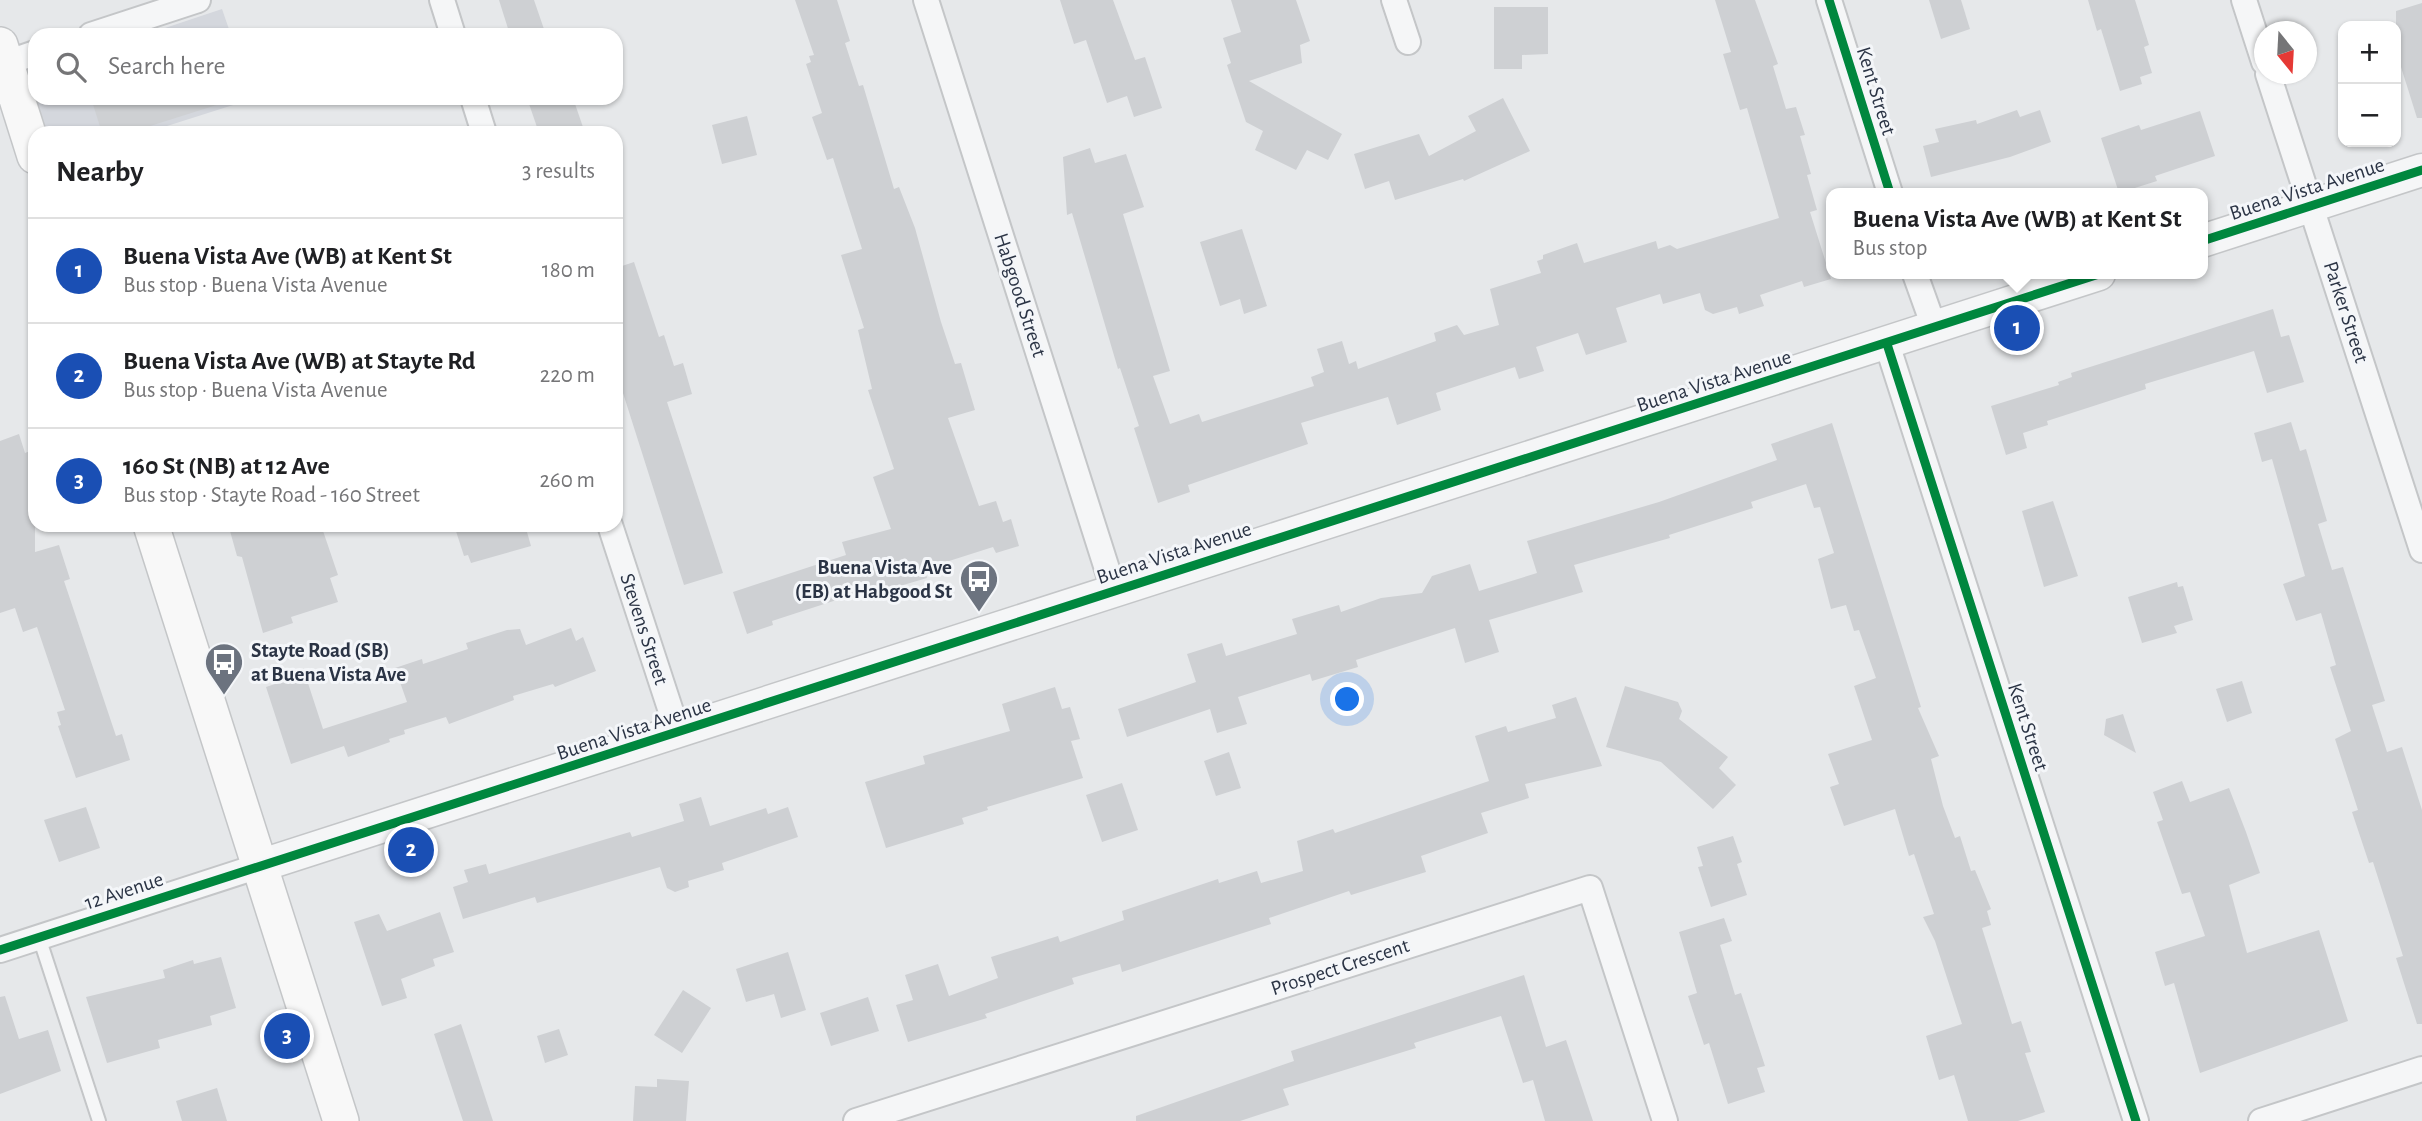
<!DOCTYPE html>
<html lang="en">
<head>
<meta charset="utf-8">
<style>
	body { margin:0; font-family:"Alegreya Sans",sans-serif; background:#f6f6f6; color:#202124 }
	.controls { position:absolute; right:21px; top:21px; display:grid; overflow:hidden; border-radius:14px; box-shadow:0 2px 5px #0004 }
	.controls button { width:63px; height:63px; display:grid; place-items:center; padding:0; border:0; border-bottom:2px solid #e0e0e0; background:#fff; color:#202124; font:35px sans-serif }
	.compass { position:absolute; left:2254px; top:21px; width:63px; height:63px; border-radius:50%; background:#fff; box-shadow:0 2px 5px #0004; rotate:162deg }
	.you { position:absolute; left:1348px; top:700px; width:24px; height:24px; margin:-18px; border:5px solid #fff; border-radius:50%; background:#1a73e8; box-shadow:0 0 0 10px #1a73e833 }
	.badge { display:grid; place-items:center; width:46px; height:46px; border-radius:50%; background:#111827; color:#fff; font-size:23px; font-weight:700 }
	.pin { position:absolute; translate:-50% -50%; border:4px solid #fff; box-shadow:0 2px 7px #0006 }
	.popup { position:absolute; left:1826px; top:188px; width:382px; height:91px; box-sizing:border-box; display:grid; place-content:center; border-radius:14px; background:#fff; filter:drop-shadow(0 2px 5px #0005); font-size:23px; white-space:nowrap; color:#757577 }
	.popup b { font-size:26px; color:#202124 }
	.popup::after { content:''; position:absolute; left:50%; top:100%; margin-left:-14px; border:14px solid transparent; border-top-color:#fff }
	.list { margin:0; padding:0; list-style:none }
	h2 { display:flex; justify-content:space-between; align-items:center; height:91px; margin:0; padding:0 28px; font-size:30px }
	h2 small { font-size:23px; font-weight:400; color:#757577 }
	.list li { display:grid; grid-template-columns:46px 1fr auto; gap:21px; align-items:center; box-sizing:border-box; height:105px; padding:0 28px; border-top:2px solid #e0e0e0 }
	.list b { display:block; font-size:26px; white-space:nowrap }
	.list p { margin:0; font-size:23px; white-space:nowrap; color:#757577 }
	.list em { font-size:23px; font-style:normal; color:#757577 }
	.icon { flex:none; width:38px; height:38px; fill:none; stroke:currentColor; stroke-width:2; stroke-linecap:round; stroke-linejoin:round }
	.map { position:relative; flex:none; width:2422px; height:1121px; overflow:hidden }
	.search { position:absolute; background:#fff; box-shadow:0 2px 5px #0004; left:28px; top:28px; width:595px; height:77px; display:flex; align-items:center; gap:18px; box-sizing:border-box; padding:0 24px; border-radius:21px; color:#757577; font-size:26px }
	.panel { position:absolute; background:#fff; box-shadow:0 2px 5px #0004; left:28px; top:126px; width:595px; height:406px; border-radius:21px }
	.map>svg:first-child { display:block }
</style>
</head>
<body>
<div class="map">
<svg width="2422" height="1121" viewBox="0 0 2422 1121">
	<rect width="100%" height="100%" fill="#e6e8ea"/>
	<!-- built -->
	<g fill="#d4d7dd">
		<path d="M222,9L231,35H144Z"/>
		<path d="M35,98H252V99L145,133H41Z"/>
	</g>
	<!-- building -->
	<g fill="#ced0d3">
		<path d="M499,0H534L546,35H510Z"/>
		<path d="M795,0H837L850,41L845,43L859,86L863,85L894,189L899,187L915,228L941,322L955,364L961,363L975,410L948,418L979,506L996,501L1003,522L1011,519L1019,546L996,553L993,547L924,569L927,578L859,598L858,593L772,621L773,625L747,634L733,592L846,555L842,542L891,529L873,477L894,469L868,390L872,389L858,330L864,328L841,255L862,249L833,158L827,160L812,117L822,113L806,64L811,62L809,56L814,55Z"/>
		<path d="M1060,0H1113L1135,60L1145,57L1162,108L1134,117L1127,96L1107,103L1086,40L1074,44Z"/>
		<path d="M1231,0H1296L1310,41L1300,45L1302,63L1249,81L1342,134L1328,160L1307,150L1296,170L1255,150L1263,131L1246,122L1227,65L1231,63L1223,38L1241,32Z"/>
		<path d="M1715,0H1755L1778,64L1773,66L1786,109L1796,107L1805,135L1800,136L1811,174L1807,175L1817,210L1810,212L1831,279L1804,287L1802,281L1760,295L1764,306L1739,314L1737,307L1713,314L1705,310L1700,293L1663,304L1660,294L1616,308L1627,342L1586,355L1578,333L1536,347L1544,371L1519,379L1515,367L1436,393L1441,410L1397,425L1388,397L1301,423L1308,444L1188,485L1190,492L1158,503L1134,428L1139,426L1120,368L1118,369L1072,213L1067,215L1063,157L1090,148L1095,163L1126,154L1144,207L1123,214L1170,371L1153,376L1170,424L1199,414L1202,422L1314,386L1311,377L1324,372L1317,349L1342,341L1349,364L1356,361L1358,369L1436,341L1434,333L1457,325L1464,335L1499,325L1490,289L1541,273L1537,261L1543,259V255L1577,243L1584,263L1656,241L1658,249L1670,245L1677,249L1779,218L1747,108L1740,110L1723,54L1731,52Z"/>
		<path d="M1929,0H1961L1970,29L1941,39Z"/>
		<path d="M2088,0H2135L2149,45L2144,47L2152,73L2140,77L2142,84L2120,91L2101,29L2097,31Z"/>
		<path d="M2422,3V118H2417L2396,51V11Z"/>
		<path d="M1494,7H1548V54L1522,55V69H1494Z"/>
		<path d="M91,98H222L223,103L128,133H102Z"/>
		<path d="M527,98H573L585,133H539Z"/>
		<path d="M1503,98L1530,151L1464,181L1463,179L1395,200L1389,181L1365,189L1354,154L1419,134L1429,156L1476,131L1468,116Z"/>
		<path d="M2017,110L2020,117L2040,110L2051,142L2010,157L1931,177L1923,146L1939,142L1935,129L1976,120L1977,124Z"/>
		<path d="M2200,111L2215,156L2155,176L2157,181L2119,193L2101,138L2139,125L2141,130Z"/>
		<path d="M747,116L757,155L722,164L712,125Z"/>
		<path d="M1242,229L1267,306L1244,314L1240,299L1220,306L1200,242Z"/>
		<path d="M634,262L659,337L664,335L674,366L683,363L692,394L667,402L723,573L684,585L616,371V268Z"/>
		<path d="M2273,309L2281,337L2289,335L2304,382L2267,393L2254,351L2145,384L2146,389L2047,421L2048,425L2023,433L2027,448L2006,455L1991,406L2059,385L2058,382L2072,377L2071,373Z"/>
		<path d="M2291,422L2300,451L2306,449L2327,521L2318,524L2332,570L2343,567L2385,701L2372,705L2387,752L2402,747L2422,810V1024H2417L2396,958L2403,956L2373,862L2369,863L2352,812L2358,810L2335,739L2351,731L2330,667L2336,665L2321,613L2296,621L2283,584L2305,576L2272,459L2262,462L2254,433Z"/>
		<path d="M1832,423L1921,707L1918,708L1939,756L1931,759L1943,806L1955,838L1960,836L1971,871L1975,870L1991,909L1987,911L1991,925L1982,928L2012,1024L2021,1021L2031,1052L2025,1053L2045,1112L2018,1121H1968L1954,1075L1939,1080L1926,1036L1962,1024L1935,941L1923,917L1934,914L1914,854L1909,856L1895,809L1844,826L1830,787L1839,784L1828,754L1872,740L1854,686L1876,678L1859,630L1854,631L1846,605L1831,609L1818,559L1834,553L1820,507L1814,508L1806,484L1751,502L1753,508L1669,535L1670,538L1574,565L1583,592L1489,620L1499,652L1465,663L1455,628L1356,660L1358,667L1312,681L1310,674L1238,697L1247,724L1217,733L1210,709L1127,737L1118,709L1196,682L1187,654L1222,643L1226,656L1297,634L1292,619L1339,605L1341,612L1381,598L1422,593L1432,576L1470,564L1479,591L1537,573L1527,541L1659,502L1777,460L1771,444Z"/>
		<path d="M19,434L25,453L35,449V552L59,545L70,579L64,581L116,736L122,734L130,760L76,778L58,726L61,725L57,712L65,710L37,627L23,632L15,608L0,613V441Z"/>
		<path d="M2053,501L2078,576L2044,587L2022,511Z"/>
		<path d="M249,525H321L338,575L330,578L338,602L291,617L293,623L263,633L242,557L237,556L230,531Z"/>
		<path d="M454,525H525L531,546L471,563L468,555L464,556Z"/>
		<path d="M2177,582L2178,587L2183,586L2193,620L2174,626L2177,633L2142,643L2128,597Z"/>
		<path d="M571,628L576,641L583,637L596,671L555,687L553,684L513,696L514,700L449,724L446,717L404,730L405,734L389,739L390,742L348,757L344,746L291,764L266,687L305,674L323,729L407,702L395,668L422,659L423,664L468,649L466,643L507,630L520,629L526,645Z"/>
		<path d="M2242,681L2252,713L2227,722L2216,689Z"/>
		<path d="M1625,686L1678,702L1682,711L1679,719L1728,757L1719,768L1736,785L1713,809L1661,762L1606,747Z"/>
		<path d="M1055,687L1062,709L1070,707L1080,739L1071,741L1083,778L987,807L988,810L962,818L964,824L886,848L865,782L925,764L923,756L1010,731L1002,704Z"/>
		<path d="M1576,697L1602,766L1525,784L1529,798L1481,813L1488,833L1421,856L1426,872L1351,895L1349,891L1269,918L1271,924L1122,972L1120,964L1072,978L1074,984L985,1014L987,1018L908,1042L896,1005L913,1000L905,975L938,964L949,996L998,978L991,957L1058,936L1060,942L1124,920L1122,911L1218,879L1219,883L1257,871L1261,883L1303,871L1297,841L1333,829L1335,833L1489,781L1475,736L1506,726L1508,732L1556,718L1552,705Z"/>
		<path d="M2123,714L2136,753L2104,735L2106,719Z"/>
		<path d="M1229,752L1241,788L1216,796L1204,761Z"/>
		<path d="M2182,781L2190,802L2229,788L2246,832L2260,873L2229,885L2247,953L2319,930L2348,1021L2200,1073L2174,983L2165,986L2155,952L2205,936L2190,892L2182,894L2157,822L2163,820L2153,792Z"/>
		<path d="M1122,783L1138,830L1102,842L1086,795Z"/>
		<path d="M701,797L710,826L766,808L768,814L788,807L798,837L722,863L724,870L688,881L689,887L675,892L667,888L660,867L537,903L535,897L463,919L453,887L468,882L464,870L486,864L489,874L630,832L632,837L684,821L679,804Z"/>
		<path d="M86,807L100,848L59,862L44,820Z"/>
		<path d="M1733,836L1742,862L1737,864L1747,895L1711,907L1698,867L1703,866L1697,847Z"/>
		<path d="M440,912L454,952L433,959L435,966L401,979L407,998L382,1006L354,922L379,914L387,931Z"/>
		<path d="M1724,918L1732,941L1720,945L1735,995L1741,993L1765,1066L1757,1068L1765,1092L1728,1104L1709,1043L1704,1045L1688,996L1697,993L1679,932Z"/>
		<path d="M788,952L806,1010L781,1018L774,994L746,1002L736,969Z"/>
		<path d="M221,957L236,1008L210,1016L212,1025L158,1040L160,1048L107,1063L86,997L165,978L163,970L193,960L194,964Z"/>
		<path d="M1524,975L1546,1047L1566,1040L1593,1121H1545L1533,1080L1523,1083L1501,1016L1414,1043L1416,1048L1283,1089L1289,1105L1240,1121H1136V1116L1294,1061L1291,1051Z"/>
		<path d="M683,990L711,1008L682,1053L654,1035Z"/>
		<path d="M5,996L19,1039L48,1030L61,1071L0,1094V997Z"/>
		<path d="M868,997L879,1031L831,1046L820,1013Z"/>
		<path d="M461,1024L475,1066L493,1121H463L434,1034Z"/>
		<path d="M559,1029L568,1055L545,1063L537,1036Z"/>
		<path d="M657,1079L689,1081L686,1121H633L635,1086L657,1087Z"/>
		<path d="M217,1088L227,1121H182L176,1101Z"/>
	</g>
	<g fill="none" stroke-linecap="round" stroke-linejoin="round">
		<!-- service casing -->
		<g stroke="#c4c6c8" stroke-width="16">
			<path id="service" d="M39,937L99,1121"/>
		</g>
		<!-- minor casing -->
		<g stroke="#c4c6c8" stroke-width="28">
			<g id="minor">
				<path d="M442,0L453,35"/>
				<path d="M926,0L1114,591"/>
				<path d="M1394,0L1408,42"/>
				<path d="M1829,0L1890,193"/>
				<path d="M2244,0L2264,62"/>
				<path d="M91,35L198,0"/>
				<path d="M6,63L35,53"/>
				<path d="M2268,74L2422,550"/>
				<path d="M473,98L484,133"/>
				<path d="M1915,274L1934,327"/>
				<path d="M1887,344L2136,1121"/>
				<path d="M610,525L678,733"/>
				<path d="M0,950L259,866"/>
				<path d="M856,1121L1590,888L1665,1121"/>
				<path d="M2261,1121L2422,1069"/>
			</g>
		</g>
		<!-- tertiary casing -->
		<g stroke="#c4c6c8" stroke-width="35">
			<g id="tertiary">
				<path d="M2202,241L2422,170"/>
				<path d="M259,866L2099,274"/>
			</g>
		</g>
		<!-- secondary casing -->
		<g stroke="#c4c6c8" stroke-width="38">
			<g id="secondary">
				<path d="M0,45L35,156"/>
				<path d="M151,525L341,1121"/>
			</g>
		</g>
		<!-- service -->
		<use href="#service" stroke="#f5f6f7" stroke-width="12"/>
		<!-- minor -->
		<use href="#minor" stroke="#f5f6f7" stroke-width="24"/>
		<!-- tertiary -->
		<use href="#tertiary" stroke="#f5f6f7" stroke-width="32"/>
		<!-- secondary -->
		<use href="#secondary" stroke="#f8f8f8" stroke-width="35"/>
		<!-- cycleway casing -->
		<g stroke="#f4f6f9" stroke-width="13">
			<g id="cycleway">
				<path d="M1829,0L1890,193"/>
				<path d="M2202,241L2422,170"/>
				<path d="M1887,344L2136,1121"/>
				<path d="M0,950L2099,274"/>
			</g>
		</g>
		<!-- cycleway -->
		<use href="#cycleway" stroke="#00873e" stroke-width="9"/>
	</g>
	<!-- icons -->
	<defs>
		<g id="bus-pin" transform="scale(2.0125)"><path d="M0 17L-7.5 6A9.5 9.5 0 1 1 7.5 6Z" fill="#6c737f" stroke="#f4f6f9"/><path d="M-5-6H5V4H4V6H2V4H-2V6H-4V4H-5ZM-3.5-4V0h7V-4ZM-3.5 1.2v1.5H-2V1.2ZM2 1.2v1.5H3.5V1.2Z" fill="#fff"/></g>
	</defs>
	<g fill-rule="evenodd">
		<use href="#bus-pin" x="979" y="579"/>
		<use href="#bus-pin" x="224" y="662"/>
	</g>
	<g text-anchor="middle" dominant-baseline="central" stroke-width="6" stroke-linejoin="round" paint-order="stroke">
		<!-- street labels -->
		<g font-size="21" fill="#2b3445" stroke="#f4f6f9">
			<text transform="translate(1876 91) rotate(73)">Kent Street</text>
			<text transform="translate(2307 189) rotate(-18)">Buena Vista Avenue</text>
			<text transform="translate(1020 295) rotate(72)">Habgood Street</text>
			<text transform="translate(2346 312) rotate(72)">Parker Street</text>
			<text transform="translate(1714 381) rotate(-18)">Buena Vista Avenue</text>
			<text transform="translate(1174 553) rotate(-18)">Buena Vista Avenue</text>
			<text transform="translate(644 629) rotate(72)">Stevens Street</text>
			<text transform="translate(2028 727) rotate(72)">Kent Street</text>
			<text transform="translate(634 729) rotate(-18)">Buena Vista Avenue</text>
			<text transform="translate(124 891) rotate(-18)">12 Avenue</text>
			<text transform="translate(1340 967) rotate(-18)">Prospect Crescent</text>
		</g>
		<!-- poi labels -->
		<g font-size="21" font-weight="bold" fill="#2b3445" stroke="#f4f6f9" text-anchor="end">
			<text x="952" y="567">Buena Vista Ave<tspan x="952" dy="24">(EB) at Habgood St</tspan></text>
			<text x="251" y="650" text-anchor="start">Stayte Road (SB)<tspan x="251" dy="24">at Buena Vista Ave</tspan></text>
		</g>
	</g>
</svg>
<div class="controls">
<button>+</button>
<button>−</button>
</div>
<svg class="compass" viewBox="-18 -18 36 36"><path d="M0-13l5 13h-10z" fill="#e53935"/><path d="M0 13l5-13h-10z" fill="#757577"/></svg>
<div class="you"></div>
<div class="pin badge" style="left:2017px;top:328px;background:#1a4fb4">1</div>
<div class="popup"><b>Buena Vista Ave (WB) at Kent St</b>Bus stop</div>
<div class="pin badge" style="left:411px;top:850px;background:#1a4fb4">2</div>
<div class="pin badge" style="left:287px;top:1036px;background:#1a4fb4">3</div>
<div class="search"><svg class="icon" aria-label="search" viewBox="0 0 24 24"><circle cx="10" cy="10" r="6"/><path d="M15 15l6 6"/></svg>Search here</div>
<section class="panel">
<h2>Nearby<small>3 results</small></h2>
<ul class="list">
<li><span class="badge" style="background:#1a4fb4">1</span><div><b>Buena Vista Ave (WB) at Kent St</b><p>Bus stop · Buena Vista Avenue</p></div><em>180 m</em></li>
<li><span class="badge" style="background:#1a4fb4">2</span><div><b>Buena Vista Ave (WB) at Stayte Rd</b><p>Bus stop · Buena Vista Avenue</p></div><em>220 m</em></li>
<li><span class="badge" style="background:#1a4fb4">3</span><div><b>160 St (NB) at 12 Ave</b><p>Bus stop · Stayte Road - 160 Street</p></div><em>260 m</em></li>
</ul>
</section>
</div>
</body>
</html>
